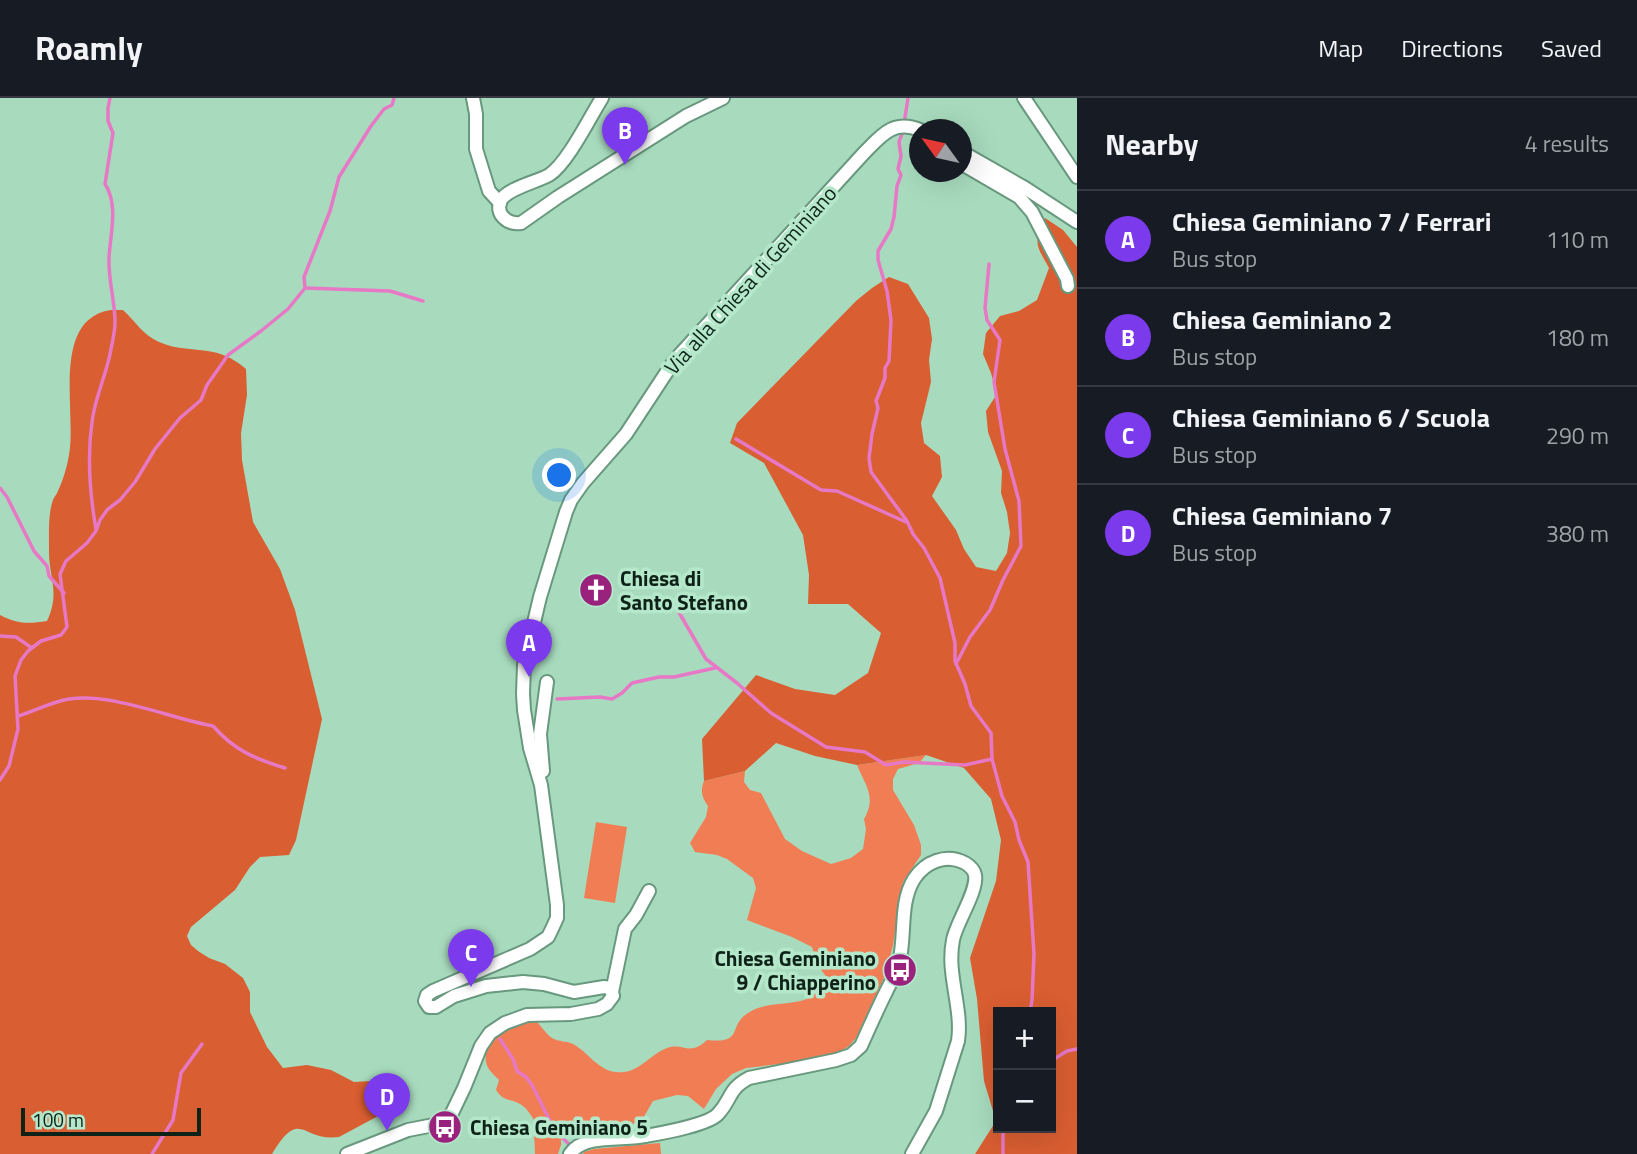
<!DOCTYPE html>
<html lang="en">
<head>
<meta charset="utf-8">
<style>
	body { margin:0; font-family:"Titillium Web",sans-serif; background:#242831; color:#f1f3f6 }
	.controls { position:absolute; right:21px; bottom:21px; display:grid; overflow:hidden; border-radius:0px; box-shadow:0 7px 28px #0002 }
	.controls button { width:63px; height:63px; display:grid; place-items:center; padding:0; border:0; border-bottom:2px solid #363941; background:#171b24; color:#f1f3f6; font:35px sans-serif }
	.compass { position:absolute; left:909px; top:21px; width:63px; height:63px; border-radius:50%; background:#171b24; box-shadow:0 7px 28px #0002; rotate:303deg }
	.scale { position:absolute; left:21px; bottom:18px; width:180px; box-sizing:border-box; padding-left:7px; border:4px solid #0e2217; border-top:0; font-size:19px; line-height:24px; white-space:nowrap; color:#0e2217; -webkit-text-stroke:5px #b5e8cb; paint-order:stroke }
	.you { position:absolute; left:560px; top:378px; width:24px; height:24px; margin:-18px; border:5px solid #fff; border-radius:50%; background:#1a73e8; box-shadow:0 0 0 10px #1a73e833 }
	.badge { display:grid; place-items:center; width:46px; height:46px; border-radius:50%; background:#7c3aed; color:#fff; font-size:23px; font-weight:700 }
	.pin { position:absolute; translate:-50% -58px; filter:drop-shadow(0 2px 4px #0008) }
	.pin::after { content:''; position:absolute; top:37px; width:24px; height:21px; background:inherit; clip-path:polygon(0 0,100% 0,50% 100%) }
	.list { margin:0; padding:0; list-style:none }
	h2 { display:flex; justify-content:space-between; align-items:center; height:91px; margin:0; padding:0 28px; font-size:30px }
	h2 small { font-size:23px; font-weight:400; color:#9ea1a6 }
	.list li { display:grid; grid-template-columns:46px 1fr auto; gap:21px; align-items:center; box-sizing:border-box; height:98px; padding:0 28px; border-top:2px solid #363941 }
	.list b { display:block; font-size:26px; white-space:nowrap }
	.list p { margin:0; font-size:23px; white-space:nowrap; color:#9ea1a6 }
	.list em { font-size:23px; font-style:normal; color:#9ea1a6 }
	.map { position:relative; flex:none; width:1077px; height:1056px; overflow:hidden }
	header { display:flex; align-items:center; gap:42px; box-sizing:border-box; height:98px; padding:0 35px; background:#171b24; border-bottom:2px solid #363941 }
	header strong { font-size:33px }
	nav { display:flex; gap:38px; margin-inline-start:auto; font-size:24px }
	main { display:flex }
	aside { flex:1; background:#171b24 }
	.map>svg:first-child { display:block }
</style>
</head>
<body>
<header>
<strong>Roamly</strong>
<nav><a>Map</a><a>Directions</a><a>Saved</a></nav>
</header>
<main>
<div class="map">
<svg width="1077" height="1056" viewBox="0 0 1077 1056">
	<rect width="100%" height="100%" fill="#a8dbbe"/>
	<!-- green -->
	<g fill="#f17d54">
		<path d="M926,657L919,665L898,671L893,681V692L914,727L921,747V757L903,784L893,847L886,875L856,940L849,948L839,954L797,964L746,970L732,976L716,991L704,1011L688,998L677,997L653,1003L642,1022L633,1026L578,1031L561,1040V1047L558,1056H535C535,1045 533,1035 535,1024C531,1017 527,1010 520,1006C509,1000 504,1004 496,992L499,982C494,977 487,971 486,964C481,939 518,924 537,924C542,929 547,937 552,940C559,944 567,943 573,946C591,956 600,977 624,974C641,972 651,956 667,950C684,944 689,959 707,942C745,946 727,928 748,915C775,897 817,917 825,877L819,869L812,849L792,839L747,822L756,790L753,780L727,761L717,757L695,754L690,745L706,719L708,708C702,700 700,693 704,683L745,673L744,684L750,692L761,695L785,741L802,753L831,766L851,760L863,751L866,731L864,721C877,699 865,687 857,667Z"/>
		<path d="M596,724L627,729L615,805L584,800Z"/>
		<path d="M660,1045L661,1056H583L584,1054L594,1051Z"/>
	</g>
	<!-- forest -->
	<g fill="#d95e31" fill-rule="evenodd">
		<path d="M1045,120L1063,132L1077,149V1056H975L996,1023L984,983L977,901L970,860L996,783L1001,742L991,701L964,670L926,657L857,667L815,658L776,645L745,673L704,683L702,641L756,577L795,591L835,597L868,575L881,535L848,506H808L809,477L803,437L764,365L730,345L737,325L856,203L872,190L889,179L908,186L929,220L932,241L929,262L931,284L921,325L924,345L940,358L942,379L932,398L956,432L964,451L976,469L996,473L1007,455L1010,435L1007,414L1001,395L1002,373L988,334L986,313L997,296L991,275L983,256L986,235L1000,218L1019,213L1037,202L1049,170C1036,146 1033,146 1045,120ZM998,914H1051V1030H998Z"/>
		<path d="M111,212H123C136,224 143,237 159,244C177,252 194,250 213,254C225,256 237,263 246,271L247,297L241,335L242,362L253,424L280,471L295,512L322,621L296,742L289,757L260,759L250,769L235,792L191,829L187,838L191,847L198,853L209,860L225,866L243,880L250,894V914L267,949L283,970L307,967L331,972L354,984L387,982L395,986L399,994L400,1003L393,1010L339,1039C301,1044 301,1008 272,1056H0V517C17,526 28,526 47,523C61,493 48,479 49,450C49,435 48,416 53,402C54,399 57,396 58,393C63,382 67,369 69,357C77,316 50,221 111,212Z"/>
	</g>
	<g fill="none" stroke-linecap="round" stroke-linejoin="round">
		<!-- stream -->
		<g stroke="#e778c6" stroke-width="3.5">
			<path d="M904,26L908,0"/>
			<path d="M903,33L899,44L901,58L898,71L901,77L897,88L894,119L891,131L878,153V162L887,193L891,222L889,263L885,270V280L876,303L878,310L872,336L869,360L871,374L907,423L913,436L924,450L940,480L955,545V563L965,586L971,608L991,635L992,661L1002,698L1015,724L1019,742L1028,764L1034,856L1032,902L1030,914"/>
			<path d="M305,190L390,193L423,203"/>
			<path d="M736,341L821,392L837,393L906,424"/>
			<path d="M0,390L7,399L34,453L47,468L49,478L64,495"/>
			<path d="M96,431C90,397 87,359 92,324C95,298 107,276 111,251C113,242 115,233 115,224C115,203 108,181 109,160C110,137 119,107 105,86L113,35L108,23V10L110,0"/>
			<path d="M677,511L706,561L737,585L771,615L826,649L865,654L886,667L904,664L965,667L992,661"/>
			<path d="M0,538L16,539L32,550"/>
			<path d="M956,566L970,539L990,512L1003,482L1021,448L1019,403L1005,351L994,284L1000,242L987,222L985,210L989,166"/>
			<path d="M557,601L600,599L612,601L622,595L632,585L659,579H674L715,570"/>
			<path d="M18,618C35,613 51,604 69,601C114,595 169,620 213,628C234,652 255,661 285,670"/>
			<path d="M0,682L9,668L18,631L15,578L21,562L28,553L41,543L61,537L67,529L60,476L66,463L87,445L96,433L100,422L107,412L120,402L135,384L155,351L180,320L201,302L207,287L228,257L261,233L288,211L305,190L304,179L330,113L339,79L371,28L384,11L392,7L394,0"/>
			<path d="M500,941L513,961L517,973L526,979L532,987L555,1033L571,1048"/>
			<path d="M1051,963L1067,953L1077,951"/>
			<path d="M1003,1030V1056"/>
			<path d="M152,1056L173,1022L181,975L202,946"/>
		</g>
		<!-- minor casing -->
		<g stroke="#68987d" stroke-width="16">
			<g id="minor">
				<path d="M473,0L476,16V51L489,93L500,105"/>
				<path d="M602,0C590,19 567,66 549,77C537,84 508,90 501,102C494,116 508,127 521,125L558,99L686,18L723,0"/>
				<path d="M1024,0L1077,79"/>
				<path d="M962,54L1025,90L1077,124"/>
				<path d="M968,58L963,65L964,67L1019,99L1032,114L1067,181L1068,188"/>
				<path d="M543,673L540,636L547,584"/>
				<path d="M612,894L625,831L636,817L649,793"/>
				<path d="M347,1056L408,1032L439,1026L452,1015L464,990L481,948L490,935L505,925L527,917L571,916L598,911L607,906L613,898L612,894L610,890L604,889L574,894L544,886L523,884L486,888L454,898L436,909H429L425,903L427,897L433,893L530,851L548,839L551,833L557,820V807L541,687L530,650L524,612L523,596L524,567L540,499L566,414L571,402L583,385L626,336L674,263L864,55C881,38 893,21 920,32"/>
				<path d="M570,1056C584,1035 624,1043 646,1038C662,1035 708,1027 718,1016C732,1001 728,991 749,980L836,962L851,957L861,948C869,930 877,912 886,894C890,885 897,875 899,865C906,838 899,805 914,781C925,764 946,755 965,765C970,768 974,771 975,777C978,793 956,825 953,842C946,876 963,910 958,943L936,1013L912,1056"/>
			</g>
		</g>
		<!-- minor -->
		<use href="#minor" stroke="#fff" stroke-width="12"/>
	</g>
	<!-- icons -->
	<defs>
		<g id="church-disc" transform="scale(1.75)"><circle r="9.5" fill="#99227d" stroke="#b5e8cb"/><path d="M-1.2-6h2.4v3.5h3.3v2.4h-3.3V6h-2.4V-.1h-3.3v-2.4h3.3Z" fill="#fff"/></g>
		<g id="bus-disc" transform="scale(1.75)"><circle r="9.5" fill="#99227d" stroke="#b5e8cb"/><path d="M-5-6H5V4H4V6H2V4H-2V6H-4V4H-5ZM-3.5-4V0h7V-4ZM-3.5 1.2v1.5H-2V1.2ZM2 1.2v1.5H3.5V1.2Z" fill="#fff"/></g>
	</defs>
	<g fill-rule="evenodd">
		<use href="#church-disc" x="596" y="492"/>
		<use href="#bus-disc" x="900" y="872"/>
		<use href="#bus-disc" x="445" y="1029"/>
	</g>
	<g text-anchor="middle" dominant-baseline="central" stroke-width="7" stroke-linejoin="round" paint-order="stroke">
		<!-- street labels -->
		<g font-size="21" fill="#0e2217" stroke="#b5e8cb">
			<text transform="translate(750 182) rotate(-48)">Via alla Chiesa di Geminiano</text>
		</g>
		<!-- poi labels -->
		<g font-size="21" font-weight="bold" fill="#0e2217" stroke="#b5e8cb" text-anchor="start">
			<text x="620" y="480">Chiesa di<tspan x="620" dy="24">Santo Stefano</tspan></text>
			<text x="876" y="860" text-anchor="end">Chiesa Geminiano<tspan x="876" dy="24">9 / Chiapperino</tspan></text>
			<text x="470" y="1029">Chiesa Geminiano 5</text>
		</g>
	</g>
</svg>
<div class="controls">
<button>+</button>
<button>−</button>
</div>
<svg class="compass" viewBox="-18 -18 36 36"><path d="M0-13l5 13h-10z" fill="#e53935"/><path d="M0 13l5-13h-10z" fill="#9ea1a6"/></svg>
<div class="scale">100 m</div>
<div class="you"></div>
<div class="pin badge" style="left:529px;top:579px">A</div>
<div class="pin badge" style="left:625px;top:67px">B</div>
<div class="pin badge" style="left:471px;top:889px">C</div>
<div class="pin badge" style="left:387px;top:1033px">D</div>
</div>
<aside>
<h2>Nearby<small>4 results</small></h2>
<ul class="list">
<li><span class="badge">A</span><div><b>Chiesa Geminiano 7 / Ferrari</b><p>Bus stop</p></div><em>110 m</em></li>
<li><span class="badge">B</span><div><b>Chiesa Geminiano 2</b><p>Bus stop</p></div><em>180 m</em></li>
<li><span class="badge">C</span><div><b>Chiesa Geminiano 6 / Scuola</b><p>Bus stop</p></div><em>290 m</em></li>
<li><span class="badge">D</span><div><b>Chiesa Geminiano 7</b><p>Bus stop</p></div><em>380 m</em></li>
</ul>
</aside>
</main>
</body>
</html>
